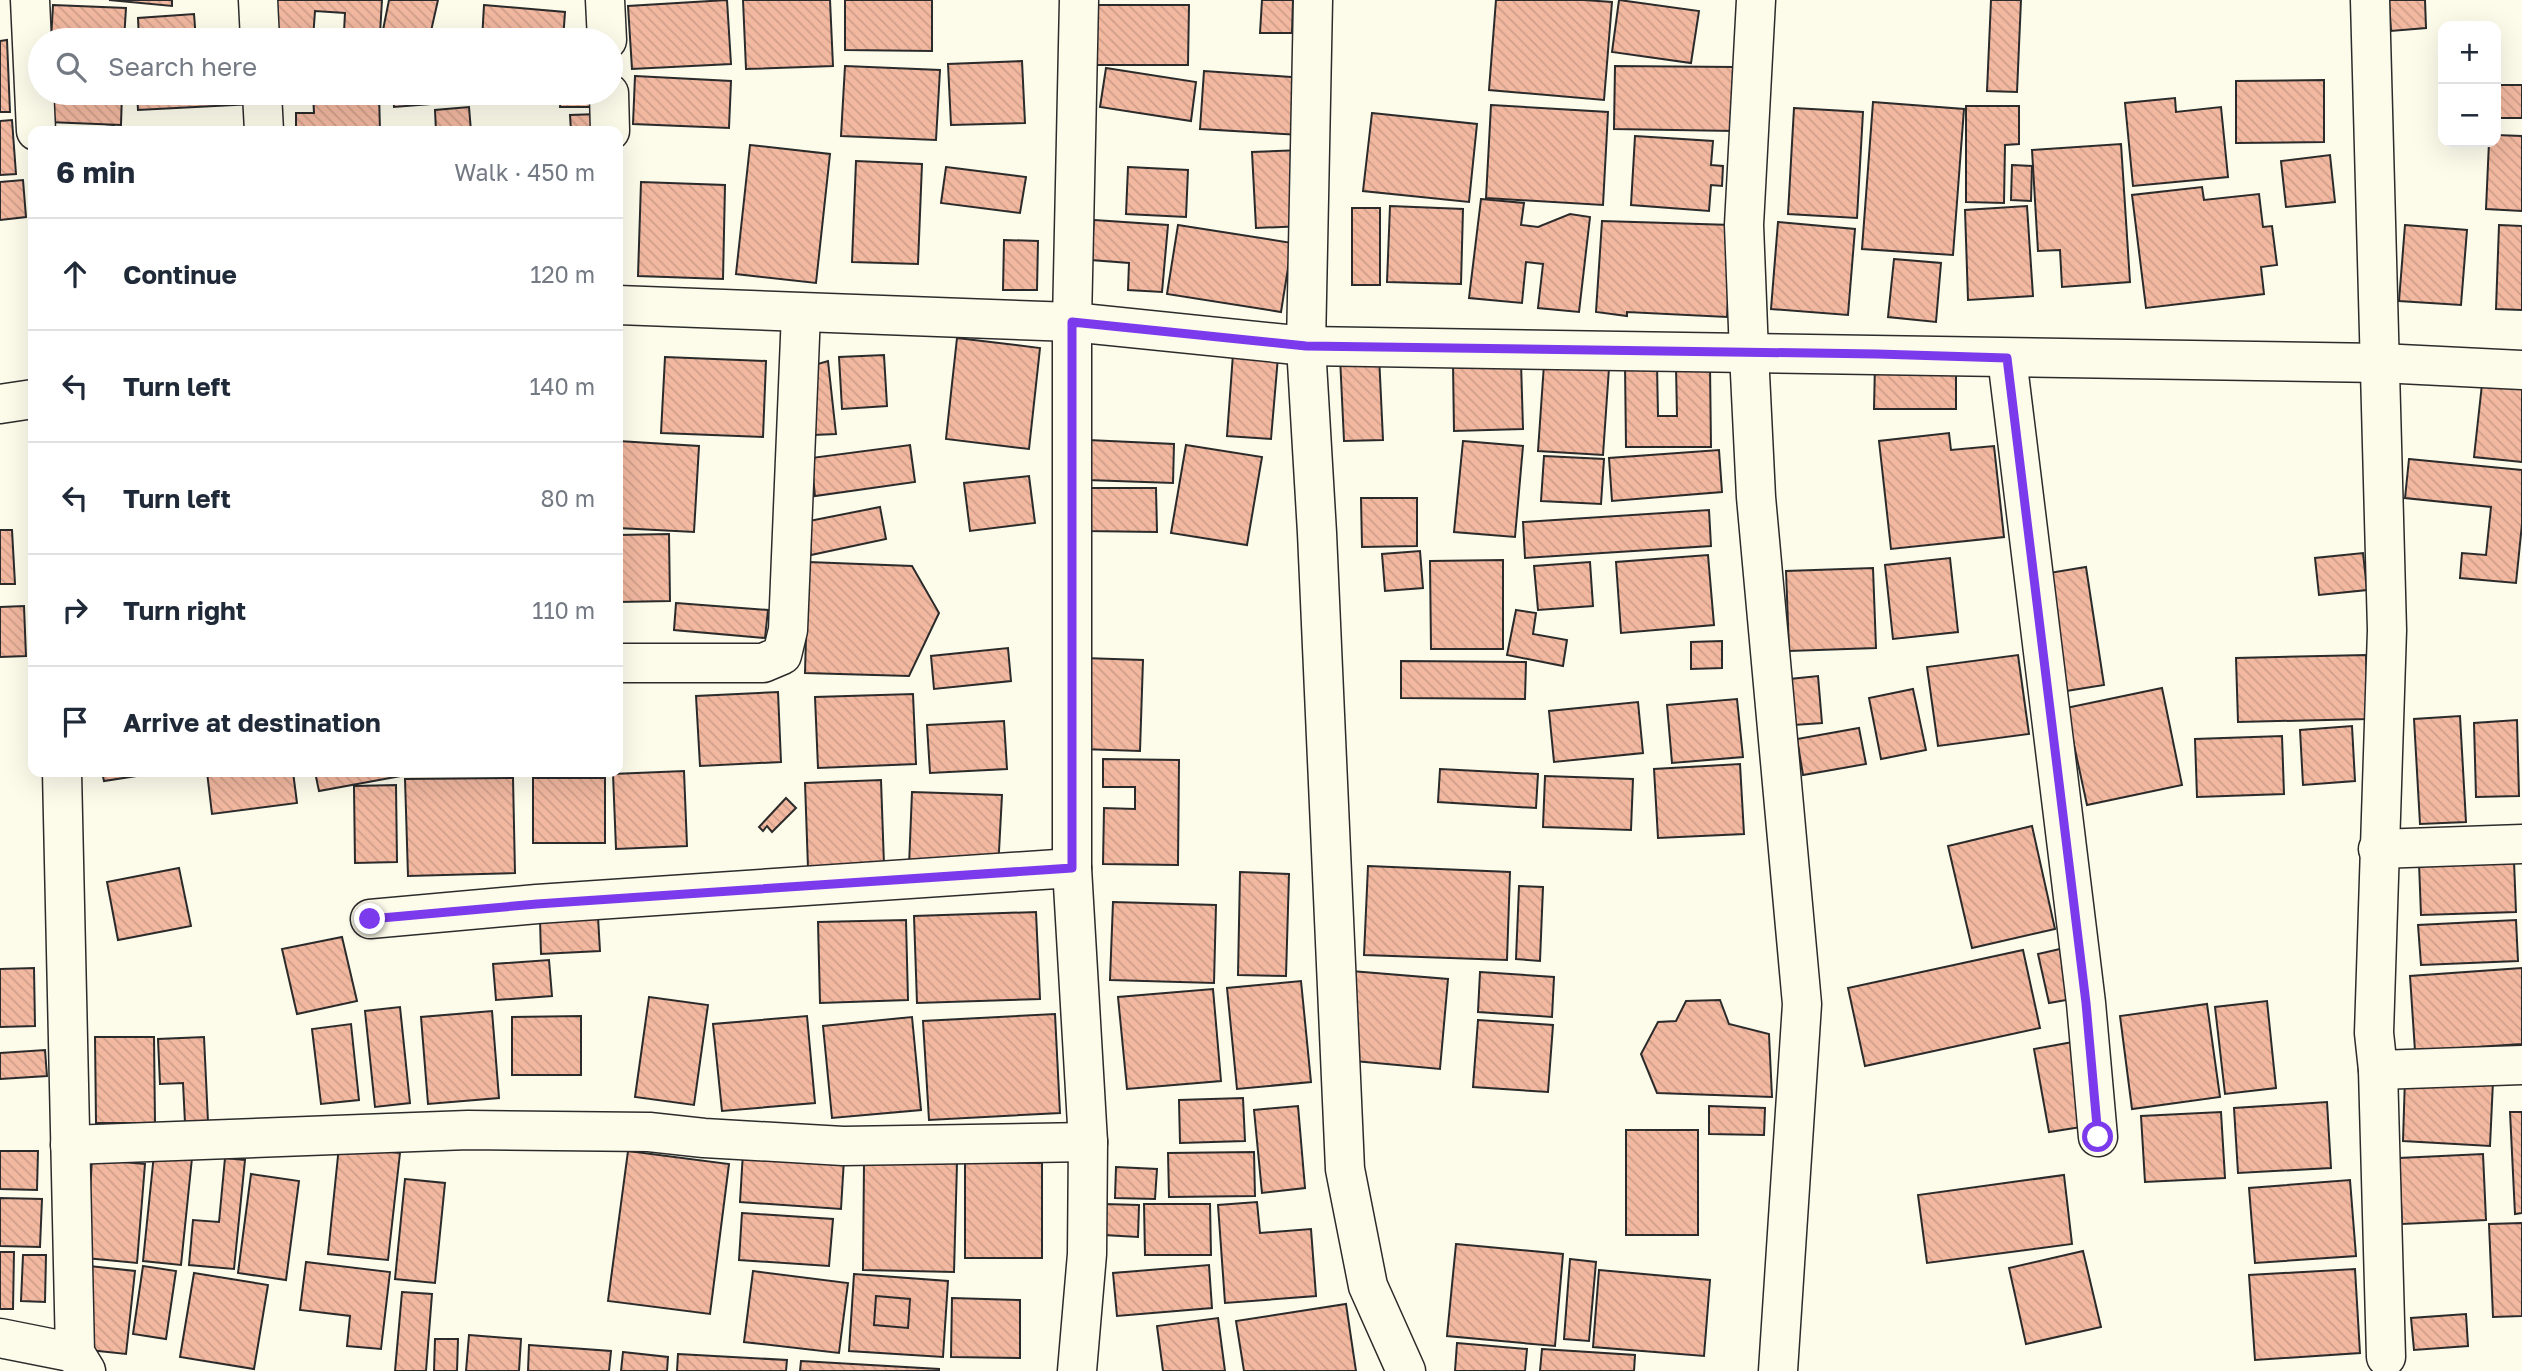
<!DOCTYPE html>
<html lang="en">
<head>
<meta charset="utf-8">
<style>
	body { margin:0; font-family:"Golos Text",sans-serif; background:#f6f6f7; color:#1f2937 }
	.controls { position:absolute; right:21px; top:21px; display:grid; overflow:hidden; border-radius:14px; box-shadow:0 7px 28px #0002 }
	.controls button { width:63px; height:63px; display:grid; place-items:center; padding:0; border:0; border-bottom:2px solid #e0e1e3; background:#fff; color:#1f2937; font:35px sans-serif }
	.stop { position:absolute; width:21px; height:21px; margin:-16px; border:5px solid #7c3aed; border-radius:50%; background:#fff }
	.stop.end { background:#7c3aed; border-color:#fff; box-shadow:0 2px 7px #0008 }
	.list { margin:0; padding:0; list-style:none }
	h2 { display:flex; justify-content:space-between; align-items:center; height:91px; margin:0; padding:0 28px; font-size:30px }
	h2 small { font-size:23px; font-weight:400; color:#747a83 }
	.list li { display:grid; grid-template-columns:46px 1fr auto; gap:21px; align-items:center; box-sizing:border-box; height:112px; padding:0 28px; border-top:2px solid #e0e1e3 }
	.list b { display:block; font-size:26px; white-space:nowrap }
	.list em { font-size:23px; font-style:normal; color:#747a83 }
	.icon { flex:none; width:38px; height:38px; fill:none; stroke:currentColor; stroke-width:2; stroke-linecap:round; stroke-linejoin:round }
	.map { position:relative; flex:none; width:2522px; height:1371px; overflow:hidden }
	.search { position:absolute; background:#fff; box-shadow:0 7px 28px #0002; left:28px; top:28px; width:595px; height:77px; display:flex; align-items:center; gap:18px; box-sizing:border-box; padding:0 24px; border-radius:38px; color:#747a83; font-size:26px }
	.panel { position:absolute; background:#fff; box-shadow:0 7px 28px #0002; left:28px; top:126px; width:595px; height:651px; border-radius:14px }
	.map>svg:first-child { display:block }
</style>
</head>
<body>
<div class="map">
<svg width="2522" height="1371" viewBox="0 0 2522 1371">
	<defs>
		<pattern id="building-back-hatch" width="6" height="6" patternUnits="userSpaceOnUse" patternTransform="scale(1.75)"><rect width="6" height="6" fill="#f2b8a0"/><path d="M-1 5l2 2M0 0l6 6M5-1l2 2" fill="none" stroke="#d09e8a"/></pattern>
	</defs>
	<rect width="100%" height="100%" fill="#fdfbea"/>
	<!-- building -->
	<g fill="url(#building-back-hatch)" stroke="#2b2b2b" stroke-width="2">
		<path d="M109,0H172V6Z"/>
		<path d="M276,0H382L380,34L344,32L345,13L315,11L313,39L274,37Z"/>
		<path d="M389,0H438L429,40H381Z"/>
		<path d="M727,0L731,64L632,69L628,6Z"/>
		<path d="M743,0H830L833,66L746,69Z"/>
		<path d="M845,0H932V51L845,50Z"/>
		<path d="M1262,0H1293L1292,33H1260Z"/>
		<path d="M1496,0H1584L1612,2L1604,100L1489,90Z"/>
		<path d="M1619,0L1699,11L1691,63L1612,52Z"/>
		<path d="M1991,0H2021L2017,92L1987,91Z"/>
		<path d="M2389,0H2425L2426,28L2391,31Z"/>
		<path d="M53,5L126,8L124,40H51Z"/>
		<path d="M484,5L565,12L563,40H482Z"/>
		<path d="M1097,5H1189L1188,65H1097Z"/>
		<path d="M194,14L196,40H139L138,18Z"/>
		<path d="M7,40L10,112H0V41Z"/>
		<path d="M1022,61L1025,123L951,125L948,64Z"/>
		<path d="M845,66L940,70L936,140L841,136Z"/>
		<path d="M1615,66L1736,67L1735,131L1614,129Z"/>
		<path d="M1106,68L1196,82L1191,121L1100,107Z"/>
		<path d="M1204,71L1305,78L1301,135L1200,129Z"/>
		<path d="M635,76L731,81L729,128L633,124Z"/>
		<path d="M2324,80V142L2236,143V81Z"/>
		<rect x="2496" y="85" width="26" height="33"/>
		<path d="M49,93H122L121,125L48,122Z"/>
		<path d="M137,93H253V104L138,110Z"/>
		<path d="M313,93H379L380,131H296V113H314Z"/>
		<path d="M393,93H443V103L394,107Z"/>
		<path d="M561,93H591L590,107H560Z"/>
		<path d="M2175,98L2176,112L2221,107L2228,177L2133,186L2125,103Z"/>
		<path d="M1873,102L1964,109L1953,255L1862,249Z"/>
		<path d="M1491,105L1608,112L1603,205L1486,198Z"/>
		<path d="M1966,106H2019V144L2005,145L2004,203L1966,202Z"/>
		<path d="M469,107L471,131H436L435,110Z"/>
		<path d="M1794,108L1863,112L1857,218L1788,214Z"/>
		<path d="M1372,113L1477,124L1469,202L1363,191Z"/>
		<path d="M599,114V131H571L570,115Z"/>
		<path d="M12,120L16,174L0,175V121Z"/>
		<path d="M114,126V131H61Z"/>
		<path d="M2496,135L2522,136V211L2486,209L2489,142H2496Z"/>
		<path d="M1635,136L1713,141L1711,165L1723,166L1722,186L1711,185L1709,211L1631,205Z"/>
		<path d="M2121,144L2130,282L2062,287L2060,250L2038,251L2032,150Z"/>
		<path d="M750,145L830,154L816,283L736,274Z"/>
		<path d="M1302,150L1305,226L1256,228L1252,152Z"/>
		<path d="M2330,155L2335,202L2286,207L2281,161Z"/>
		<path d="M856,161L922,164L918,264L852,262Z"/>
		<path d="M2012,165L2032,166L2031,201L2011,200Z"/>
		<path d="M946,167L1026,177L1020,213L941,203Z"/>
		<path d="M1128,167L1188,170L1186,217L1126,214Z"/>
		<path d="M23,180L26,217L0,220V182Z"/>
		<path d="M641,182L725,185L723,279L638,276Z"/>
		<path d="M2202,187L2204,200L2259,194L2263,227L2272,226L2277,265L2261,267L2264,294L2146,308L2132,195Z"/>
		<path d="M1481,199L1524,203L1521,225L1538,227L1570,214L1590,217L1579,312L1538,308L1543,264L1526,262L1522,303L1469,298Z"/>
		<path d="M1390,206L1463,209L1461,284L1387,282Z"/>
		<path d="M2027,206L2033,296L1968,300L1965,210Z"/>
		<rect x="1352" y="208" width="28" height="77"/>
		<path d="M1094,220L1168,225L1162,292L1128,290L1129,263L1091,260Z"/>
		<path d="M1602,221L1732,225L1727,317L1627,312V316L1596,312Z"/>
		<path d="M1778,222L1855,229L1848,315L1771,309Z"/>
		<path d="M1178,225L1292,243L1281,312L1167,294Z"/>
		<path d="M2405,225L2467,230L2461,305L2399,301Z"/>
		<path d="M2499,225L2522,226V310L2496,309Z"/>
		<path d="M1004,240L1038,241L1037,290H1003Z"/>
		<path d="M1894,259L1941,263L1936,322L1888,317Z"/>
		<path d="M957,338L1040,348L1029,449L946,439Z"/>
		<path d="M1233,354L1278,357L1271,439L1227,436Z"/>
		<path d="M884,355L887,406L842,409L839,357Z"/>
		<path d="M1379,355L1383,440L1344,441L1340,357Z"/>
		<path d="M665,357L766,361L763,437L661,433Z"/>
		<path d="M828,361L836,434L813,435L811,366Z"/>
		<path d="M1521,362L1523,429L1454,431L1453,364Z"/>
		<path d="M1544,364L1609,368L1603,455L1538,451Z"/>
		<path d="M1625,364H1657L1658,416H1677L1676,367L1710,366L1711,447H1626Z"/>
		<path d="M1875,364L1956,365V409H1874Z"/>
		<path d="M2482,384L2522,389V462L2474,457Z"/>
		<path d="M1949,433L1951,450L1994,446L2004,537L1891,549L1879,441Z"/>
		<path d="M1088,440L1174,444L1173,483L1087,480Z"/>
		<path d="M618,441L699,446L694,532L618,528Z"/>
		<path d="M1463,441L1523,446L1515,537L1454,532Z"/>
		<path d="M910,445L915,482L815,496L811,458Z"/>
		<path d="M1186,445L1262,457L1247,545L1171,533Z"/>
		<path d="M1719,450L1722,492L1612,501L1609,458Z"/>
		<path d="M1544,456L1604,459L1601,504L1541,501Z"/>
		<path d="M2409,459L2522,470V524L2516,583L2460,578L2462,553L2486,555L2491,507L2405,498Z"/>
		<path d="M1029,476L1035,523L970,531L964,483Z"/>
		<path d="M1086,488H1156L1157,532L1086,531Z"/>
		<path d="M1361,498H1417V546L1362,547Z"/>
		<path d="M880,507L886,539L811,555L804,522Z"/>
		<path d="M1709,510L1711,546L1525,558L1523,522Z"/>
		<path d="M0,530H12L15,584H0Z"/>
		<path d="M669,534L670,601L618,602V535Z"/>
		<path d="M1420,551L1423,588L1385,591L1382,554Z"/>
		<path d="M2363,553L2367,590L2319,595L2315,558Z"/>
		<path d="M1708,555L1714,625L1621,633L1616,562Z"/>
		<path d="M1950,558L1958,632L1893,639L1885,565Z"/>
		<path d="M1503,560V649H1431L1430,561Z"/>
		<path d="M808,562L912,566L939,613L909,676L805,673Z"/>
		<path d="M1590,562L1593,606L1538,610L1534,566Z"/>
		<path d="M2086,567L2104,685L2066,691L2049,573Z"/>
		<path d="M1873,568L1876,648L1789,651L1786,571Z"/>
		<path d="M676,603L768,610L765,638L674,630Z"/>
		<path d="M24,606L26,656L0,657V607Z"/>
		<path d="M1516,610L1536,613L1533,634L1567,640L1563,666L1507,655Z"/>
		<path d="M1722,641V668L1691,669V642Z"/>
		<path d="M1008,648L1011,681L934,689L931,656Z"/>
		<path d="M2018,655L2029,734L1938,746L1927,667Z"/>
		<path d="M2366,655L2368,719L2238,722L2236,658Z"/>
		<path d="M1084,658L1143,660L1140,751L1081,749Z"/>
		<path d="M1401,661L1526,662L1525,699L1401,698Z"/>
		<path d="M1818,676L1822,723L1794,725L1790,679Z"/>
		<path d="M2162,688L2182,785L2087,805L2066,708Z"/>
		<path d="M1913,689L1926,750L1881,759L1869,698Z"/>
		<path d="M778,692L781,762L700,766L696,696Z"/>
		<path d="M913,694L916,764L818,768L815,697Z"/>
		<path d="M1737,699L1743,757L1672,763L1667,705Z"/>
		<path d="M1638,702L1643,753L1554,762L1549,711Z"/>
		<path d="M2460,716L2466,822L2420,824L2414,719Z"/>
		<path d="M2517,720L2519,796L2476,797L2474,723Z"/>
		<path d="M1004,721L1007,769L930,773L927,725Z"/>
		<path d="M2352,726L2355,781L2303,785L2300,730Z"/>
		<path d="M1859,728L1866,764L1803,775L1797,739Z"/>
		<path d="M2282,736L2284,794L2197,797L2195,739Z"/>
		<path d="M1103,759L1179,760L1178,865L1103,864L1104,808L1135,809V787H1103Z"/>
		<path d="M1740,764L1744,834L1658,838L1654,769Z"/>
		<path d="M1440,769L1538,774L1536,808L1438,802Z"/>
		<path d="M684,771L687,846L616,849L613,774Z"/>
		<path d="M102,772H162L104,781Z"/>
		<path d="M207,772H293L297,803L212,814Z"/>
		<path d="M315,772H400L401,776L319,791Z"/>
		<path d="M1545,776L1633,779L1631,830L1543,827Z"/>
		<path d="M513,778L515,873L408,876L405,779Z"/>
		<rect x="533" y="778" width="72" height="65"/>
		<path d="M881,780L884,865L808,868L805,783Z"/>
		<path d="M396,785L397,862L355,863L354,786Z"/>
		<path d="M912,792L1002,795L998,870L909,866Z"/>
		<path d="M786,798L796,808L772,832L767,826L763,831L759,827Z"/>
		<path d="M2032,826L2055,929L1972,948L1948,846Z"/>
		<path d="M2514,861L2516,912L2421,915L2419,863Z"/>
		<path d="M1368,866L1510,872L1507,960L1364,955Z"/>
		<path d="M179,868L191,926L118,940L107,882Z"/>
		<path d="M1240,872L1289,874L1286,976L1238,975Z"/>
		<path d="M1519,886L1543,887L1540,961L1516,959Z"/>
		<path d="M1113,902L1216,905L1214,983L1110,980Z"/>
		<path d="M1036,912L1040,999L917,1003L914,916Z"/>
		<path d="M598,917L600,951L541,954L540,920Z"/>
		<path d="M906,920L908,1000L820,1003L818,922Z"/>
		<path d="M2516,920L2518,961L2421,965L2418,925Z"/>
		<path d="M342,937L357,1001L297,1014L282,949Z"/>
		<path d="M2060,949L2072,999L2049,1003L2038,954Z"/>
		<path d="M2023,950L2040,1028L1865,1066L1848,988Z"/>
		<path d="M549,960L552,996L496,1000L493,964Z"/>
		<path d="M34,968L35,1026L0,1027V969Z"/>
		<path d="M2522,968V1044L2415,1051L2410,976Z"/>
		<path d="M1351,971L1448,979L1440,1069L1344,1060Z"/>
		<path d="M1480,972L1554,977L1552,1017L1478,1012Z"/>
		<path d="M1301,981L1311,1082L1237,1089L1227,988Z"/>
		<path d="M1213,989L1221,1081L1127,1089L1118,997Z"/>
		<path d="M649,997L708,1005L694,1105L635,1097Z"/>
		<path d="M1720,1000L1729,1024L1769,1034L1772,1097L1657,1093L1641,1054L1658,1022L1676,1021L1686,1001Z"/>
		<path d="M2267,1001L2276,1088L2225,1094L2215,1007Z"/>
		<path d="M2207,1004L2220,1097L2132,1109L2120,1016Z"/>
		<path d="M400,1007L410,1103L375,1107L365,1011Z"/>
		<path d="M492,1011L499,1098L428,1104L421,1017Z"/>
		<path d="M1055,1014L1060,1113L929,1120L923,1021Z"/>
		<path d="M581,1016V1075H512V1017Z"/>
		<path d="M807,1016L815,1103L722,1111L713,1024Z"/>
		<path d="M912,1017L921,1110L832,1118L823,1026Z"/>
		<path d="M1478,1020L1553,1025L1548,1092L1473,1087Z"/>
		<path d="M351,1024L359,1100L321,1104L312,1029Z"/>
		<path d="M95,1037H154L155,1123H96Z"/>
		<path d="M204,1037L208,1122L185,1123L183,1083L160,1084L158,1039Z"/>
		<path d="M2073,1042L2088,1126L2049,1132L2034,1049Z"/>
		<path d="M45,1050L47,1076L0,1079V1053Z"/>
		<path d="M2405,1077L2493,1081L2490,1146L2403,1141Z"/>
		<path d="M1243,1098L1245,1141L1180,1143L1179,1100Z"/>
		<path d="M2327,1102L2331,1168L2238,1173L2234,1108Z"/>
		<path d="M1298,1106L1305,1188L1262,1193L1254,1110Z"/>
		<path d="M1709,1106L1765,1108L1764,1135L1709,1134Z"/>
		<path d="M2221,1112L2225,1178L2145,1182L2141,1116Z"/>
		<path d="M2510,1112H2522V1213L2515,1214Z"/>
		<rect x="1626" y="1130" width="72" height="105"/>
		<path d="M339,1146L400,1153L388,1260L328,1254Z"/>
		<path d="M0,1151H38L37,1190L0,1189Z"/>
		<path d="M628,1151L729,1164L710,1314L608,1301Z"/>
		<path d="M743,1152L844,1159L841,1209L740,1202Z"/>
		<path d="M1254,1152L1255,1196L1169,1197L1168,1153Z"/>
		<path d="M154,1154L192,1158L181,1265L143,1261Z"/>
		<path d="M2483,1154L2486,1220L2402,1224L2399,1158Z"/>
		<path d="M225,1158L245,1160L234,1269L189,1265L193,1220L219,1222Z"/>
		<path d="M92,1159L145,1164L137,1263L86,1258Z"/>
		<path d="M864,1162L957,1163L954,1272L863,1270Z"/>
		<path d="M965,1162L1042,1163V1258H965Z"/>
		<path d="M1116,1167L1157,1169L1155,1199L1115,1198Z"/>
		<path d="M251,1174L299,1181L286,1280L238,1273Z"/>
		<path d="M2064,1175L2072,1244L1927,1263L1918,1195Z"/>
		<path d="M405,1179L445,1183L435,1283L395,1279Z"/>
		<path d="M2350,1180L2356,1256L2255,1263L2249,1188Z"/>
		<path d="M0,1198L42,1199L40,1247L0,1246Z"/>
		<path d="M1257,1202L1260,1233L1311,1229L1316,1296L1225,1303L1218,1205Z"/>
		<path d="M1104,1204L1139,1205L1138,1237L1104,1235Z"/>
		<path d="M1144,1204H1210L1211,1255H1145Z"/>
		<path d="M742,1213L833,1219L829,1266L739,1260Z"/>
		<path d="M2522,1223V1316L2493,1317L2489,1224Z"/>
		<path d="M1456,1244L1563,1254L1555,1346L1447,1336Z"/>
		<path d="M2083,1251L2101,1327L2026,1344L2009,1268Z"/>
		<path d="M0,1252H14L13,1309H0Z"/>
		<path d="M23,1255H46L45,1302L21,1301Z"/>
		<path d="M1570,1259L1596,1262L1589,1341L1564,1339Z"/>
		<path d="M306,1262L390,1272L381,1349L347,1346L350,1316L300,1310Z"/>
		<path d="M1209,1265L1212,1308L1117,1316L1113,1273Z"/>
		<path d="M89,1266L135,1271L126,1354L80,1349Z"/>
		<path d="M143,1266L176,1271L166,1339L133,1334Z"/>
		<path d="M2355,1269L2360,1353L2255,1360L2249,1275Z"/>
		<path d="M1599,1270L1710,1280L1704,1356L1593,1347Z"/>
		<path d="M753,1271L848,1283L839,1353L744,1342Z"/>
		<path d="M194,1273L268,1285L254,1369L180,1357Z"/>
		<path d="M854,1274L948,1281L943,1357L849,1351Z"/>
		<path d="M402,1292L432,1294L426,1371H395Z"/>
		<path d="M876,1296L910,1299L908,1328L874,1325Z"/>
		<path d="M952,1298L1020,1300V1358L951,1357Z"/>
		<path d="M1346,1304L1356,1371H1244L1236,1321Z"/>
		<path d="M2466,1314L2468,1346L2414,1350L2411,1318Z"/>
		<path d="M1218,1318L1225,1371H1163L1157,1326Z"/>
		<path d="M469,1335L521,1339L519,1371H466Z"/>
		<path d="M435,1339H458L457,1371H434Z"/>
		<path d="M1457,1343L1527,1349L1525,1371H1455Z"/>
		<path d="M529,1345L611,1351L609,1371H528Z"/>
		<path d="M1542,1349L1635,1355L1634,1371H1540Z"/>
		<path d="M623,1352L668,1357L667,1371H621Z"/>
		<path d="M678,1354L787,1360L786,1371H677Z"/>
		<path d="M801,1361L939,1369V1371H800Z"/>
	</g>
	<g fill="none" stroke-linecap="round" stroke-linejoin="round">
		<!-- street casing -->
		<g stroke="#2b2b2b" stroke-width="41">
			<g id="street">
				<path d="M30,0L36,131"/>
				<path d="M258,0L260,40"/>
				<path d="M605,0L607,40"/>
				<path d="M1313,0L1306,346L1317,533L1345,1169L1368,1286L1406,1371"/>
				<path d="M1756,0L1744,225L1749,353L1756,497L1802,1004L1778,1371"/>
				<path d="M2370,0L2387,630L2374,1033L2378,1070L2386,1357"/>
				<path d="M262,93L264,131"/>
				<path d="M609,93L610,131"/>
				<path d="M618,305L1072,322L1306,346L2380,363L2522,370"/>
				<path d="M2007,358L2086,1003L2098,1137"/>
				<path d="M0,404L33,399"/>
				<path d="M618,663H763L782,655L788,630L801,313"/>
				<path d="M62,772L75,1353L86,1371"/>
				<path d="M2378,849L2522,844"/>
				<path d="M370,919L537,904L1072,868"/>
				<path d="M2378,1070L2522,1065"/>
				<path d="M70,1145L468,1130L649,1132L704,1138L843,1146L1088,1142"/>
				<path d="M0,1338L75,1353"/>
				<path d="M1077,1371L1087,1254L1088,1142L1072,868V322L1079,0"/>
			</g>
		</g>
		<!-- street -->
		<use href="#street" stroke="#fdfbea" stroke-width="38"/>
	</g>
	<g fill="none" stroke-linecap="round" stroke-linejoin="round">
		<!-- route -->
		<path stroke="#7c3aed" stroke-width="9" d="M370,919L537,904L1072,868V322L1306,346L1877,354L2007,358L2086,1003L2098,1137"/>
	</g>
</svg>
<div class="controls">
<button>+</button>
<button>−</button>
</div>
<div class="stop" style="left:2098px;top:1137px"></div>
<div class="stop end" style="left:370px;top:919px"></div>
<div class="search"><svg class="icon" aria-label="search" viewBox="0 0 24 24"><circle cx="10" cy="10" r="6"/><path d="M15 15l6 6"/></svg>Search here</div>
<section class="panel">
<h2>6 min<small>Walk · 450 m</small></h2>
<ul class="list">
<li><svg class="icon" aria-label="ahead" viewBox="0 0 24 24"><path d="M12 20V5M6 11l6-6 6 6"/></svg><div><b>Continue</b></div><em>120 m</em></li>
<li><svg class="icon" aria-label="left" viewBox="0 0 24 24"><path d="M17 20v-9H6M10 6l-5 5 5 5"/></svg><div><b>Turn left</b></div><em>140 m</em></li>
<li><svg class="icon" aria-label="left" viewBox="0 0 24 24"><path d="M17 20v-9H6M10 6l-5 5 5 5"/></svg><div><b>Turn left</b></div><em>80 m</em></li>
<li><svg class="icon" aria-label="right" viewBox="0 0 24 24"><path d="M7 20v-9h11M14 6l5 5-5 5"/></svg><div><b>Turn right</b></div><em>110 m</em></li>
<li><svg class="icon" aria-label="arrive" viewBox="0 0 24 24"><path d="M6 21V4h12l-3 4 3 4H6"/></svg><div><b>Arrive at destination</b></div></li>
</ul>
</section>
</div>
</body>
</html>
